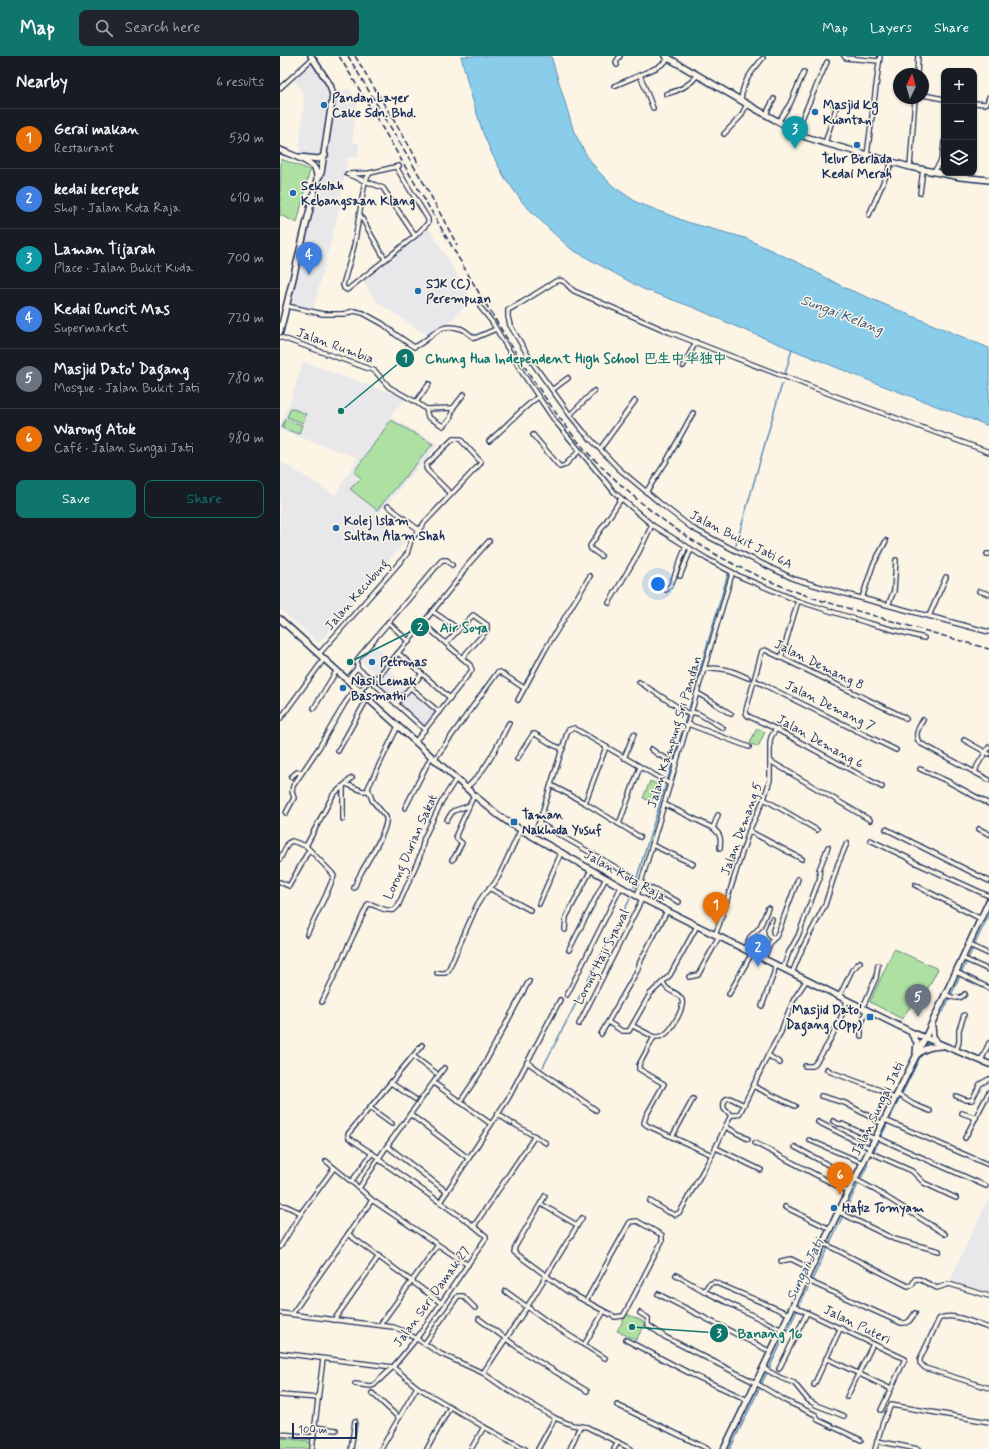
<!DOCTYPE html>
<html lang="en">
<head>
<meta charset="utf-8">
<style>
	body { margin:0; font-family:Mynerve,"LXGW WenKai TC",sans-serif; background:#20242c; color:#f1f3f6 }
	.controls { position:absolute; right:12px; top:12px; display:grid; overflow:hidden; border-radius:8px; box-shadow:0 1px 3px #0004 }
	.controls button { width:36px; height:36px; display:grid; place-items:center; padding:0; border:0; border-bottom:1px solid #363941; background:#171b24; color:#f1f3f6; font:20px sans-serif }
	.compass { position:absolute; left:613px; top:12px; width:36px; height:36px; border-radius:50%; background:#171b24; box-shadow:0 1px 3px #0004; rotate:5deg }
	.scale { position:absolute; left:12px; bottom:10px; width:65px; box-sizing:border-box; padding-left:4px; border:2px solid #1b2f5e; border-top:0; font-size:11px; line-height:14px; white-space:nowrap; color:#1b2f5e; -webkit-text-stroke:3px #fcf5e5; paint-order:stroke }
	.you { position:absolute; left:378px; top:528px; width:14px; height:14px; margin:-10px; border:3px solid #fff; border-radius:50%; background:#1a73e8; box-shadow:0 0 0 6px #1a73e833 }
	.badge { display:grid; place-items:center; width:26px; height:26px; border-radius:50%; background:#0f766e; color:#fff; font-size:13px; font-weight:700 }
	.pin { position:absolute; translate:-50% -33px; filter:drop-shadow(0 1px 2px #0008) }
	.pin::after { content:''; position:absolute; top:21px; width:14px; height:12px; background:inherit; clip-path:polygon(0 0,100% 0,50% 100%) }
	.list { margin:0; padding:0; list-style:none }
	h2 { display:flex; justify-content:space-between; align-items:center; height:52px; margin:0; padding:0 16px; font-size:17px }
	h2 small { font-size:13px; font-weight:400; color:#9ea1a6 }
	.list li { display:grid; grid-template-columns:26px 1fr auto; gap:12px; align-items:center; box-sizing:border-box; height:60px; padding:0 16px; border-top:1px solid #363941 }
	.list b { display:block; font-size:15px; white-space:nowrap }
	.list p { margin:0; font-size:13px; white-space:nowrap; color:#9ea1a6 }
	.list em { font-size:13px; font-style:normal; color:#9ea1a6 }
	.actions { display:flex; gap:8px; padding:12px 16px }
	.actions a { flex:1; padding:9px 0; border:1px solid #0f766e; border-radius:8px; text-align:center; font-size:14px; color:#0f766e }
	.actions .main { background:#0f766e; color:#fff }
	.icon { flex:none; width:22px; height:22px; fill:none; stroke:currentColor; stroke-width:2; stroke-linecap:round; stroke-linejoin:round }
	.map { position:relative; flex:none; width:709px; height:1393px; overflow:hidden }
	header { display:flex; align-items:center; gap:24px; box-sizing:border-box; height:56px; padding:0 20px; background:#0f766e; color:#fff }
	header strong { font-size:19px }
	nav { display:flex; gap:22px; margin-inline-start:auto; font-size:14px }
	.search { width:280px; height:36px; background:#20242c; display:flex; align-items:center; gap:10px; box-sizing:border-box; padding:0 14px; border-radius:8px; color:#9ea1a6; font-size:15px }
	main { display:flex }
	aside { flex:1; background:#171b24 }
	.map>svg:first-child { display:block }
</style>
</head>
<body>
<header>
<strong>Map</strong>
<div class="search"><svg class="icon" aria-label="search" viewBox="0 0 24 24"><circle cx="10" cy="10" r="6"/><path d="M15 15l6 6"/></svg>Search here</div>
<nav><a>Map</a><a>Layers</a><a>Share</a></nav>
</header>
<main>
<aside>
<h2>Nearby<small>6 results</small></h2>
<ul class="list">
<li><span class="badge" style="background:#e8710a">1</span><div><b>Gerai makan</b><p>Restaurant</p></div><em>530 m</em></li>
<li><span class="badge" style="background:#3f7fe0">2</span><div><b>kedai kerepek</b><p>Shop · Jalan Kota Raja</p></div><em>610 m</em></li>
<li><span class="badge" style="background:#0f9aa8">3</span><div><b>Laman Tijarah</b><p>Place · Jalan Bukit Kuda</p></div><em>700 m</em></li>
<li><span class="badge" style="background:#3f7fe0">4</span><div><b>Kedai Runcit Mas</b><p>Supermarket</p></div><em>720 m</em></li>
<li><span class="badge" style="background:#6b7280">5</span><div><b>Masjid Dato' Dagang</b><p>Mosque · Jalan Bukit Jati</p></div><em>780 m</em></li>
<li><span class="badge" style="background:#e8710a">6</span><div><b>Warong Atok</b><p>Café · Jalan Sungai Jati</p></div><em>980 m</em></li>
</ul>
<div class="actions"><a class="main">Save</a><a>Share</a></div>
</aside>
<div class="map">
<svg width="709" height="1393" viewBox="0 0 709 1393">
	<rect width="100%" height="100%" fill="#fcf5e5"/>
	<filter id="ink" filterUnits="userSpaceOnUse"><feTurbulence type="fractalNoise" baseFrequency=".025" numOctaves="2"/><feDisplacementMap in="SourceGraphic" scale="8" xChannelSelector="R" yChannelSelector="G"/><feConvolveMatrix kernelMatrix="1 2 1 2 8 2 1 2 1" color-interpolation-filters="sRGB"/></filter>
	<g filter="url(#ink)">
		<!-- built -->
		<g fill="#e8e7ea">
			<path d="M32,7L47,29L50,39L42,98L38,101L19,99L24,43L23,38L14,23Z"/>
			<path d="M69,32L77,45L72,86L79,87L78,102L68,101L58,157L33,254L10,249L40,125L43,118L56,39Z"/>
			<path d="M149,172L192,244L166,269L161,270L147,279L97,246L83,225Z"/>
			<path d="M23,306L125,342L110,361L158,388L97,460L126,484L39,587L0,553V405L55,439L78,402L0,374V370L9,348Z"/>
			<path d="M93,587L111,603L105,610L156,657L145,671L93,625L97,619L79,604Z"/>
			<path d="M709,1141V1237L670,1224Z"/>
		</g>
		<!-- green -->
		<g fill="#ade0a1" stroke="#648880">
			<path d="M1,103L30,114L17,167L0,159Z"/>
			<path d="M11,352L26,358L23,367L7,361Z"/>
			<path d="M5,363L22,369L19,378L2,372Z"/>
			<path d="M111,364L153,388L97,454L70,433L81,422L74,416Z"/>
			<path d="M477,672L485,676L478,691L470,687Z"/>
			<path d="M370,725L379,729L372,746L363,742Z"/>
			<path d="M614,893L658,913L638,951L632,948L622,963L590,946Z"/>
			<path d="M347,1258L366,1267L356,1284L337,1275Z"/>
			<path d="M0,1382L28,1385L30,1387L31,1393H0Z"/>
		</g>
		<!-- water -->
		<path fill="#89cdeb" stroke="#5d8eb3" d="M181,0H271L294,76L307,100L318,115L333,130L356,146L407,166L465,182L523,209L563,231L709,292V370L580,321L457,271L415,252L363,233L291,193L268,172L243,147L225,122L212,98L203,77L189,32Z"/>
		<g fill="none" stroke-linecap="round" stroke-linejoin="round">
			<!-- stream -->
			<g stroke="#5d8eb3" stroke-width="1.5">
				<path d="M505,318L512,293"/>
				<path d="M456,489L502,328"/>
				<path d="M416,627L448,518"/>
				<path d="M414,636V635"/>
				<path d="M408,656L412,643"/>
				<path d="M403,671L407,659"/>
				<path d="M354,831L402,676"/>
				<path d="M663,956L709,858"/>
				<path d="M263,1011L350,843"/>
				<path d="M594,1095L640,1001"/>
				<path d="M450,1393L588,1108"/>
			</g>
			<!-- street casing -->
			<g stroke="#1b2f5e" stroke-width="6">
				<g id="street">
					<path d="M564,0L566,2L599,5"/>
					<path d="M337,9L336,6L340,0"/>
					<path d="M637,18L638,0"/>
					<path d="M360,19L378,11L389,3"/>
					<path d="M334,30L360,19L373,52"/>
					<path d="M0,32L33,2"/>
					<path d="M386,38C399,35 409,30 418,19"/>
					<path d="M643,39L664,43"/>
					<path d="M461,44C463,24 471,17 483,2"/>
					<path d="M694,47L705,48L707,47L709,41"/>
					<path d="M486,58L494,43"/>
					<path d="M498,66L510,48L524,16"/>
					<path d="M516,76L547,6"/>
					<path d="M444,78L461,60L467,48"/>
					<path d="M545,87L556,52L553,48"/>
					<path d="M587,99L600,0"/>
					<path d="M630,111L635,42"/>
					<path d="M653,116C662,107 663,98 664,86"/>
					<path d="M90,117L85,125L74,190L63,229L64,232L67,234L135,180L148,167V163L116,111"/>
					<path d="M67,118L103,132L135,180"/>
					<path d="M68,118L90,117L119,110"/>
					<path d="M640,137L643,113"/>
					<path d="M80,159L105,203"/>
					<path d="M589,159L612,106"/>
					<path d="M7,250L43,258H63L74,255L83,257L103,268L115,278L134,291C153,284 155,265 182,273C187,275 190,280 195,282L216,273"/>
					<path d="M200,251L212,266L243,318L275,365L335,437L372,469L427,503L461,521L518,545L588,567L644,582"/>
					<path d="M0,281L95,315L109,331L136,346L146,353L148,361L163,370L170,363L173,352L184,338"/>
					<path d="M403,310L416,286"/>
					<path d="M272,334L288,322"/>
					<path d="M136,346L149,328"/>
					<path d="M146,353L173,352"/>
					<path d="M290,359L314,335"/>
					<path d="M253,379L280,411L285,409L299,395"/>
					<path d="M209,385C226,371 240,354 258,341"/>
					<path d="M320,393L355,345"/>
					<path d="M709,396L550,338L448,299L389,276L294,235C287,231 286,222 276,225L241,247L228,254V261L230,269L252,306L290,359L303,375L339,413L381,448L412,472L458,496L514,523L558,536L709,576"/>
					<path d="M366,436L386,406L413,357"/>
					<path d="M108,450L139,474"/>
					<path d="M707,498H709"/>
					<path d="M321,500L311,493L310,490L341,443"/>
					<path d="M400,520L411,493"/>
					<path d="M386,534L391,529L406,490"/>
					<path d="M699,535L709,538"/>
					<path d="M582,542L593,509L606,485"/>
					<path d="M329,547L359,496L372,469"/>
					<path d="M608,549L614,535L616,504"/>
					<path d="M152,555L174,570"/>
					<path d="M649,560L666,521"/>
					<path d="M108,566L129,586"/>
					<path d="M166,587L193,559L207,569V574L182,602"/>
					<path d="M118,597L170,642"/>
					<path d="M39,598L127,498L131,484L145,466L200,408L201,406L180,383H173L147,408L146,412L148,415L171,438"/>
					<path d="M501,602L518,545"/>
					<path d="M77,612V605L79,601L162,504H167L172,509"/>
					<path d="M77,612L90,622"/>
					<path d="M424,613C441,610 453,615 468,622"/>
					<path d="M90,622L98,621L143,567L179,522L186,511L209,485"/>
					<path d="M67,624L77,612"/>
					<path d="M90,624L145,674"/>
					<path d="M474,624L616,694"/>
					<path d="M359,626L410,659"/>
					<path d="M131,632L159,656"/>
					<path d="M80,635L90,623"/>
					<path d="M417,637C429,643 439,651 451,658"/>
					<path d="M238,644L265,594L310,520"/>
					<path d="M116,648L142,618"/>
					<path d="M34,652L57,614"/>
					<path d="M411,656L419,658L443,672"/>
					<path d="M0,663L44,603"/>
					<path d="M643,664C639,671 633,680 640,687L709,724"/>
					<path d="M408,668L469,691"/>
					<path d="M684,684L709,698"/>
					<path d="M135,686L192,614L190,609L143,567"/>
					<path d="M371,693L379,699L396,707"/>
					<path d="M58,695L87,643"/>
					<path d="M344,702L354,678"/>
					<path d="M237,703L253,678H255L273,689L283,693"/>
					<path d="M154,704L217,617L220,616L244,632"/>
					<path d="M490,705L590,764"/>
					<path d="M640,713L667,725L709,748"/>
					<path d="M695,717L697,710L709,691"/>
					<path d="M11,721L17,716L21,717"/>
					<path d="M66,728L83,735H88"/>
					<path d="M271,729L305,747L360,781"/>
					<path d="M602,731L496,673L468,660L466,657V654L482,595L485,594L624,661L626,663"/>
					<path d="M186,732C206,716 217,690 229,667"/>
					<path d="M484,743L537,774"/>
					<path d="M305,747L326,691"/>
					<path d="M384,748L433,772C441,779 441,782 440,792"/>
					<path d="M125,752L151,701"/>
					<path d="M6,757L14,742L12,735L13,730L40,690L65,647L76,632"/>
					<path d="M63,763V730"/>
					<path d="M167,764L173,755L188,750"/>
					<path d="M259,767L351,820"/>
					<path d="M339,768L360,711"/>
					<path d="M433,772L438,759"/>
					<path d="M606,773L709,825"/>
					<path d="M699,773L709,778"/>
					<path d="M469,775L522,803"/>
					<path d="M252,779L259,767L288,674L294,672L390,728"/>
					<path d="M590,784L628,802L634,806L709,840"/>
					<path d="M372,789L413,808"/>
					<path d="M26,790L53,739L72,722"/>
					<path d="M0,803L8,787L12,785L26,790L52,817L54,820L46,839L27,878"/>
					<path d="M172,804L174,802L182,787L177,783L176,779L194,739"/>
					<path d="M0,826L9,830L29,794"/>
					<path d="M360,827L399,846"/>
					<path d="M635,829L701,863"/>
					<path d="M74,832C76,826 79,820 82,815C88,804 109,773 106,761L92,744L88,732L118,670"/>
					<path d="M209,832L250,854"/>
					<path d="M357,840L452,518"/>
					<path d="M259,848L281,797"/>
					<path d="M285,874L286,861L311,814"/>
					<path d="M435,879L439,869L469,775L484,743L490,724V686L491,681L496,673"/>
					<path d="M493,883L496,881L498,877L518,823"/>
					<path d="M689,889L709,898"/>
					<path d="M289,894L326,822"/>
					<path d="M464,894L470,881L480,871L488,852"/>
					<path d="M682,902L709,914"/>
					<path d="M483,903L493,883L489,879L488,874L492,863"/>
					<path d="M503,913L509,896L518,880L537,829L540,822L539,814L548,791"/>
					<path d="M676,916L709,932"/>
					<path d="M157,917H165L168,915L197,849L204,838L214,828L219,820L241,773"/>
					<path d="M512,917L522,893L545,849L558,808L567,787"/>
					<path d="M409,921L418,919L439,881"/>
					<path d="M449,938L472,897"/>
					<path d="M665,938C672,942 680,944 685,938"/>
					<path d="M287,939L341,831"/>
					<path d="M559,941L572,914L580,906"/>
					<path d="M42,946L88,848C97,848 101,856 114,854L118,850L140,800L144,782L162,745L176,723"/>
					<path d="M482,950L494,917L495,909"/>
					<path d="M582,953L596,922L598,909"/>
					<path d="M328,966L342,975H349L370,938L390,919L417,870"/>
					<path d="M299,968L362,843"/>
					<path d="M353,970L374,981C377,981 381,981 384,979C391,975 407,949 401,942C395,934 387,937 383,926"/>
					<path d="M321,978L357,915L360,906L387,855"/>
					<path d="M581,980V971L586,954"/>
					<path d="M676,995L679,986V974L684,959"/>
					<path d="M488,999L500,1007"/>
					<path d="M133,1000L156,1017"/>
					<path d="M701,1005L709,987"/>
					<path d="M247,1006L316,1054"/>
					<path d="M525,1010H533C546,995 561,964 567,945"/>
					<path d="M547,1013L551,1016L600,1034L615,1043"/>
					<path d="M111,1027L135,1043"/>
					<path d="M154,1027L211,1068"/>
					<path d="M473,1030L515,1050"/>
					<path d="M617,1038L633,1048L650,1055"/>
					<path d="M541,1040L565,1047L603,1068"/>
					<path d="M676,1040L686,1044H692L700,1028L709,1023"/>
					<path d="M180,1046L199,1018L249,925"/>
					<path d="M90,1052L112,1068"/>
					<path d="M682,1057L696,1062"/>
					<path d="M130,1058L188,1102"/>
					<path d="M218,1058L231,1067"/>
					<path d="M451,1059L444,1053C443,1048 444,1042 450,1042L464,1049"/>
					<path d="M605,1064L709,1109"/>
					<path d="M553,1065L559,1068H562L595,1083"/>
					<path d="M538,1066L590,1092"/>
					<path d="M234,1068L266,1087"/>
					<path d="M446,1071L468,1083"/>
					<path d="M392,1081L413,1043"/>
					<path d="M596,1081L706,1130"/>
					<path d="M685,1082L709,1036"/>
					<path d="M529,1084L583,1107"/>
					<path d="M475,1087L569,1136"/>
					<path d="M107,1090L164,1012"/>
					<path d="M515,1091L595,1134L665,1178"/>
					<path d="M436,1092L481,1114"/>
					<path d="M589,1096L632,1115L644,1127L676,1142"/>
					<path d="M432,1099L451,1059H456L460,1057L489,997L501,976L504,967L514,943L526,925"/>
					<path d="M99,1102L69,1082L68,1078L142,989"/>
					<path d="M46,1105L79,1132"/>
					<path d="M72,1125L92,1097"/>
					<path d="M167,1136L107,1090L79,1132L92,1144L188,1209"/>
					<path d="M265,1140L235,1191L234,1196L287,1235L335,1261L343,1260L345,1257L382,1185V1179L357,1165L350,1166L306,1245"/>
					<path d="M370,1145L386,1155L395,1159L400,1156L432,1099L368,1070L364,1067L366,1060L384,1028L359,1013V1009L374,981"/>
					<path d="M160,1146L229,1041L280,944"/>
					<path d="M261,1148L297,1169"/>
					<path d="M0,1149L6,1150L21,1157"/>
					<path d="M505,1151L550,1173"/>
					<path d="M559,1156L614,1183L659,1195"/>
					<path d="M194,1170L255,1080"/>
					<path d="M68,1178L161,1247"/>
					<path d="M543,1187L628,1230L632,1229L635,1223H639L657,1232L669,1228L709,1240"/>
					<path d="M0,1191L21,1157L54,1112"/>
					<path d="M501,1205L511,1203L531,1213"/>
					<path d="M396,1219L424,1235L502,1274"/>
					<path d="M526,1224L621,1267C629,1268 631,1263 635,1257"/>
					<path d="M225,1235L268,1266L325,1302"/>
					<path d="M424,1235L429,1228L434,1226L509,1258"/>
					<path d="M378,1238L491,1296"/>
					<path d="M513,1250L625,1303L601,1354"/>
					<path d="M0,1257L113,1271L124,1275L161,1298L203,1317L226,1333L275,1362L292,1369L307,1371L351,1393"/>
					<path d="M360,1257L368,1262V1269L385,1281L476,1327L506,1345L536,1359L538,1364L581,1384"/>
					<path d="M12,1258L92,1144"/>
					<path d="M199,1263L248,1299L307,1335"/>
					<path d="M54,1264L99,1200"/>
					<path d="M100,1269L158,1189"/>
					<path d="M709,1272C696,1268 671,1255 659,1263L640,1303V1307L645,1312L709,1332"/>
					<path d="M346,1284L413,1319L468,1344"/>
					<path d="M145,1287L178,1240H183L195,1252"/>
					<path d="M304,1289L324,1255"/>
					<path d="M0,1297L113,1311"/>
					<path d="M546,1302L611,1333"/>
					<path d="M113,1311L137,1331L204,1371L245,1393"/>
					<path d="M483,1312L501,1322L514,1327L528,1344L536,1349L564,1360"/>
					<path d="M499,1313L527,1257"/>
					<path d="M203,1317L247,1251L302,1162"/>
					<path d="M75,1328L90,1330L94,1329L113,1311L137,1282L206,1182V1180L194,1170L98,1103"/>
					<path d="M534,1329L561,1271"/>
					<path d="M92,1337L119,1362"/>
					<path d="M0,1339L38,1342"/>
					<path d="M567,1341L593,1288"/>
					<path d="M337,1349L428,1393"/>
					<path d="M35,1371L56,1374"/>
					<path d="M0,1378L34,1381"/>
					<path d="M597,1385L638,1393"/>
					<path d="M32,1393L43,1303"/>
					<path d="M71,1393L75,1365"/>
					<path d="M101,1393L137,1331"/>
					<path d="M147,1393L170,1351"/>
					<path d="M191,1393L204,1371"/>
					<path d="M258,1393L275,1362"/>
					<path d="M290,1393L300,1370"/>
					<path d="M334,1393L338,1386"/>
					<path d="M595,1393L603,1366L611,1349L709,1366"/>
				</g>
			</g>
			<!-- secondary casing -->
			<g stroke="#1b2f5e" stroke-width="8">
				<g id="secondary">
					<path d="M385,0L467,48L526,81L545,87L630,111L680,121L709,124"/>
					<path d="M0,94C9,98 31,105 35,113C37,116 37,120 37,123"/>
					<path d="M19,101L39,103L45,99"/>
					<path d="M0,276L37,124L41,117L53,39L50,29L31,0"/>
					<path d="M0,563L194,739L218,759L231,768L357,840L631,976L709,1008"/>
					<path d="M652,970L653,980L658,988"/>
					<path d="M632,979L637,986L636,997"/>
					<path d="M638,998C645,991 653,991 662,990"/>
					<path d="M444,1393L550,1173L645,982L709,845"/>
				</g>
			</g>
			<!-- street -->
			<use href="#street" stroke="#fcf5e5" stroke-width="3.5"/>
			<!-- secondary -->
			<use href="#secondary" stroke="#fcf5e5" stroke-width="5"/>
			<!-- rail -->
			<g stroke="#1b2f5e" stroke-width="1.5" stroke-dasharray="6 3" stroke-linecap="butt">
				<path d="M59,0L70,18C115,92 158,167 202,242C235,295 266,349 307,396C319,409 332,420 344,432C405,486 466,520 543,545L709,593"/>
				<path d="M68,0L145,129L177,189"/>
				<path d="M75,0L131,93L139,109"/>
			</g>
		</g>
	</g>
	<!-- markers -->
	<g fill="#1f6fb2" stroke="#fcf5e5" stroke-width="1.5">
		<circle cx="44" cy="49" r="4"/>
		<circle cx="535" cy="56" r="4"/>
		<circle cx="577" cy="89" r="4"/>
		<circle cx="13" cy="137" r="4"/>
		<circle cx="138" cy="235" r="4"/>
		<circle cx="56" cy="472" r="4"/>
		<circle cx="92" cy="606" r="4"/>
		<circle cx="63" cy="632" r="4"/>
		<rect x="230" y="762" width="8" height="8" rx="2"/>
		<rect x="586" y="957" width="8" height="8" rx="2"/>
		<circle cx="554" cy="1152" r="4"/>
	</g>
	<g text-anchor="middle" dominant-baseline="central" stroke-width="3" stroke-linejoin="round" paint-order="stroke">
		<!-- poi labels -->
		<g font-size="13" font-weight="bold" fill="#1b2f5e" stroke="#fcf5e5" text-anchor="start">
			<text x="52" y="42">Pandan Layer<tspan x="52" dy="15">Cake Sdn. Bhd.</tspan></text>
			<text x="543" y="49">Masjid Kg<tspan x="543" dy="15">Kuantan</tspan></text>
			<text x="577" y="103" text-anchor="middle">Telur Berlada<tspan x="577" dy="15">Kedai Merah</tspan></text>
			<text x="21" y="130">Sekolah<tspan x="21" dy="15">Kebangsaan Klang</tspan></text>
			<text x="146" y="228">SJK (C)<tspan x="146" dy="15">Perempuan</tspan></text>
			<text x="64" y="465">Kolej Islam<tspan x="64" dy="15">Sultan Alam Shah</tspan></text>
			<text x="100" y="606">Petronas</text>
			<text x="71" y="625">Nasi Lemak<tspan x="71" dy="15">Basmathi</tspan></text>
			<text x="242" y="759">Taman<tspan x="242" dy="15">Nakhoda Yusuf</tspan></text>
			<text x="582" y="954" text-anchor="end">Masjid Dato'<tspan x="582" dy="15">Dagang (Opp)</tspan></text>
			<text x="562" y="1152">Hafiz Tomyam</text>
		</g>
		<!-- street labels -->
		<g font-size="13" fill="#1b2f5e" stroke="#fcf5e5">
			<text transform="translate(55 290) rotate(20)">Jalan Rumbia</text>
			<text transform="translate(461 484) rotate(27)">Jalan Bukit Jati 6A</text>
			<text transform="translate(77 539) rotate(-49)">Jalan Kecubung</text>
			<text transform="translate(539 609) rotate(26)">Jalan Demang 8</text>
			<text transform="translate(550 650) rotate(26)">Jalan Demang 7</text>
			<text transform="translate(395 676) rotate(-73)">Jalan Kampung Sri Pandan</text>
			<text transform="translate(540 686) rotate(29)">Jalan Demang 6</text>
			<text transform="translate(462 773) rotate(-70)">Jalan Demang 5</text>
			<text transform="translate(131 791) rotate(-66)">Lorong Durian Sakat</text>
			<text transform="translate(345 820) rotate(29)">Jalan Kota Raja</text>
			<text transform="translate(322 901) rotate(-63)">Lorong Haji Syawal</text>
			<text transform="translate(598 1053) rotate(-64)">Jalan Sungai Jati</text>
			<text transform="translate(152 1241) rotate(-54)">Jalan Seri Damak 27</text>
			<text transform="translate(577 1269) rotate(26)">Jalan Puteri</text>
		</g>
		<!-- water labels -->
		<g font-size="14" font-style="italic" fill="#365681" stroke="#fcf5e5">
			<text transform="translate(562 259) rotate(21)">Sungai Kelang</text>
			<text transform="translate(525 1214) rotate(-64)">Sungai Jati</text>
		</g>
	</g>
	<!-- callouts -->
	<path fill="none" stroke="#0f766e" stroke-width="1.5" d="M61 355L125 302M70 606L140 571M352 1271L439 1277"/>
	<g fill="#0f766e" stroke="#fcf5e5" stroke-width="1.5">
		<circle cx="61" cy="355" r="4"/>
		<circle cx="70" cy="606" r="4"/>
		<circle cx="352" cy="1271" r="4"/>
		<circle cx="125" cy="302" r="10"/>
		<circle cx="140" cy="571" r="10"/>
		<circle cx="439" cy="1277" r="10"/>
	</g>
	<g font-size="12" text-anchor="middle" font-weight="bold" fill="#fff">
		<text x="125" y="306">1</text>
		<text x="140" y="575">2</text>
		<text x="439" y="1281">3</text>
	</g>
	<g font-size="14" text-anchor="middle" font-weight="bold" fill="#0f766e" stroke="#fcf5e5" stroke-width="3" stroke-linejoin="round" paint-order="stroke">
		<text x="296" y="307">Chung Hua Independent High School 巴生中华独中</text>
		<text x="184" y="576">Air Soya</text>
		<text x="490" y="1282">Banang 16</text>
	</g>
</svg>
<div class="controls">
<button>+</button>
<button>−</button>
<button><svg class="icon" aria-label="layers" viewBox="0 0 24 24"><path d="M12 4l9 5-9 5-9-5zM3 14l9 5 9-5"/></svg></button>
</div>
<svg class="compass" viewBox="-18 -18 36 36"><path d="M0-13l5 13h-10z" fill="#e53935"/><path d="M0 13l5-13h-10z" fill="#9ea1a6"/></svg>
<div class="scale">100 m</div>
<div class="you"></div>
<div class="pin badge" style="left:436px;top:869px;background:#e8710a">1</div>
<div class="pin badge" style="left:478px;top:911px;background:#3f7fe0">2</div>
<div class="pin badge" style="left:515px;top:93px;background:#0f9aa8">3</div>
<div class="pin badge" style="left:29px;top:219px;background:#3f7fe0">4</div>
<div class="pin badge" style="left:638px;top:961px;background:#6b7280">5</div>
<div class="pin badge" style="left:560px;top:1139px;background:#e8710a">6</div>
</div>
</main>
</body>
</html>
